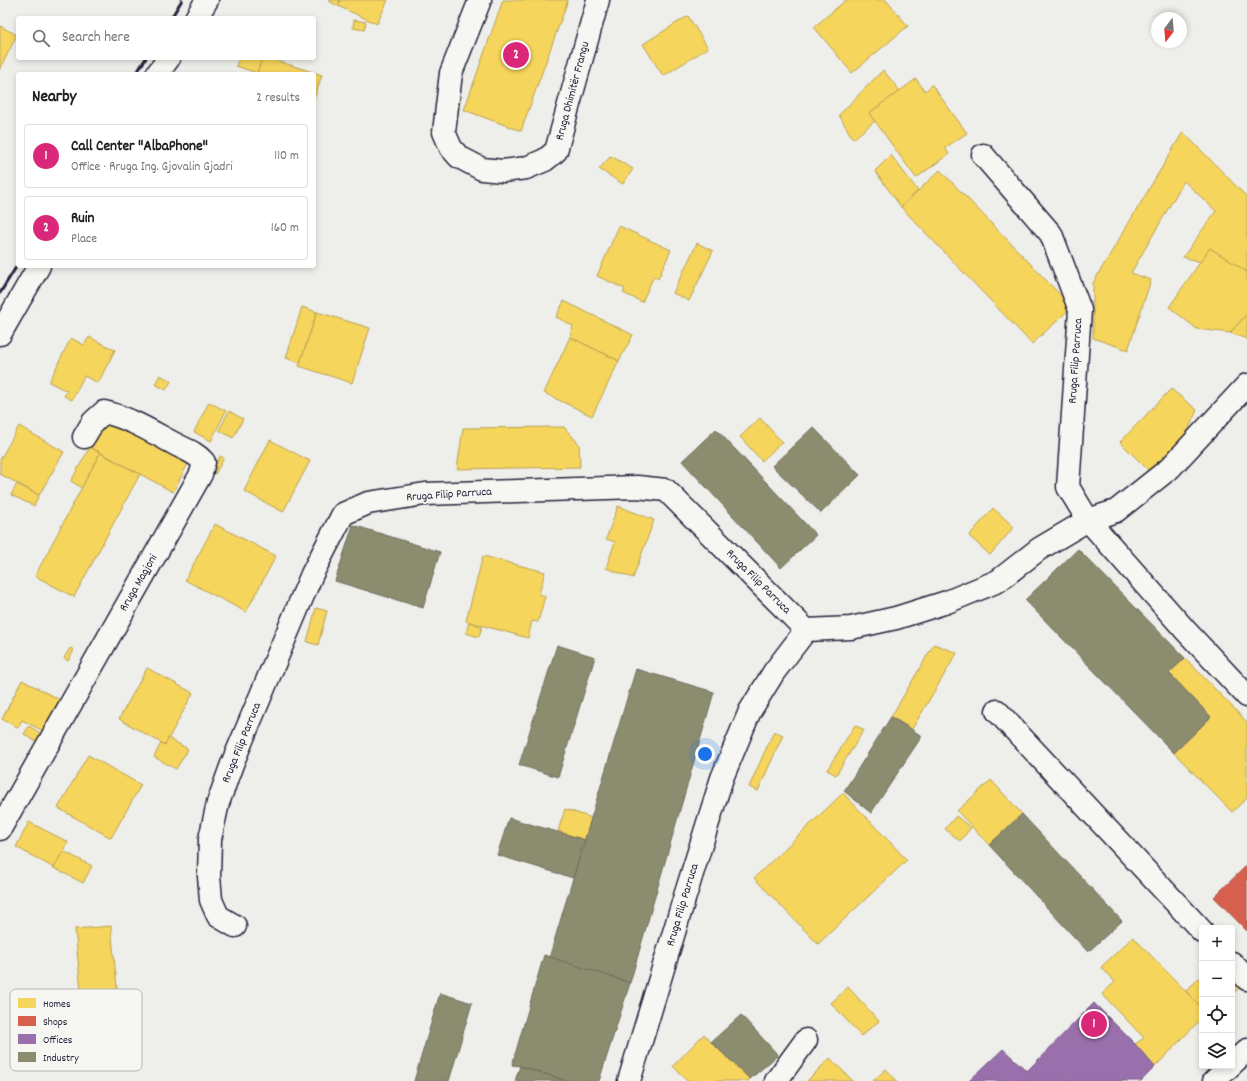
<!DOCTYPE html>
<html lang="en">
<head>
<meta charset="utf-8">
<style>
	body { margin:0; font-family:Dekko,sans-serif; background:#f2f2f2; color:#202124 }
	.controls { position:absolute; right:12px; bottom:12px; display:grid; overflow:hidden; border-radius:4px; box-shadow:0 2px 6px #0003 }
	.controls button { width:36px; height:36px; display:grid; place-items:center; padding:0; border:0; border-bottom:1px solid #e0e0e0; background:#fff; color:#202124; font:20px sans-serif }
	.compass { position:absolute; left:1151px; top:12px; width:36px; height:36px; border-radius:50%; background:#fff; box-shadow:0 2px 6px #0003; rotate:196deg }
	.you { position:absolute; left:705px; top:754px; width:14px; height:14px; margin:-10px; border:3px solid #fff; border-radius:50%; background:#1a73e8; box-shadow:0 0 0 6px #1a73e833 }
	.badge { display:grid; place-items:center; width:26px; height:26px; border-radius:50%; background:#db2777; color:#fff; font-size:13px; font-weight:700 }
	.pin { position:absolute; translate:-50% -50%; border:2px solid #fff; box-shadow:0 1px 4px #0006 }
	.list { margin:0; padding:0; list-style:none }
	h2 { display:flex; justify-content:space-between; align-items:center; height:52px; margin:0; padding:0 16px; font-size:17px }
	h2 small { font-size:13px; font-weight:400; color:#757577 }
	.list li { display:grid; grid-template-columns:26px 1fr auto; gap:12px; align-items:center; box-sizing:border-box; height:64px; margin:0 8px 8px; padding:0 8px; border:1px solid #e0e0e0; border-radius:4px }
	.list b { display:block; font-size:15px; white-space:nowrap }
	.list p { margin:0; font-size:13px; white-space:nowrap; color:#757577 }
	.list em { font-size:13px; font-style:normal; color:#757577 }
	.icon { flex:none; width:22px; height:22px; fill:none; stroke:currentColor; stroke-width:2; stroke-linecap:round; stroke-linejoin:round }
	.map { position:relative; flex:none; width:1247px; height:1081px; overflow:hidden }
	.search { position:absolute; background:#fff; box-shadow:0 2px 6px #0003; left:16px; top:16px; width:300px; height:44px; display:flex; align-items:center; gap:10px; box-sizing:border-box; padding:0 14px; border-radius:4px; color:#757577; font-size:15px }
	.panel { position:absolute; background:#fff; box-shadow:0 2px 6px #0003; left:16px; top:72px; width:300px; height:196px; border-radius:4px }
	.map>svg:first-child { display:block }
</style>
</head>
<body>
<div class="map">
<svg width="1247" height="1081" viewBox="0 0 1247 1081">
	<rect width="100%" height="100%" fill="#eeeeeb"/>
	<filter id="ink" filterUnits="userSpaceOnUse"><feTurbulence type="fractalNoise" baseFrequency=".025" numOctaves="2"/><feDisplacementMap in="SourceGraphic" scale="8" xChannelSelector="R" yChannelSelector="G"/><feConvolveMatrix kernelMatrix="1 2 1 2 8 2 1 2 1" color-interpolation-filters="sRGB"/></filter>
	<g filter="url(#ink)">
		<!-- homes -->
		<g fill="#f6d55c" stroke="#b69f52">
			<path d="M329,0H340L338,6L329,1Z"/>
			<path d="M340,0H388L377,24L338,6Z"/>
			<path d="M503,0H568L521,131L464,110Z"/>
			<path d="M846,0H886L908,26L852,73L814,27Z"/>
			<path d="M688,16L708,48L663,76L643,44Z"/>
			<path d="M354,20L366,22L364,30L353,28Z"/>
			<path d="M0,26L17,35L0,69Z"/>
			<path d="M239,58H263L257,73L236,66Z"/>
			<path d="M262,58H268L322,75L314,99V74H257Z"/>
			<path d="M883,70L900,91L869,113L875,121L853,139L839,115Z"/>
			<path d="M916,79L925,91L932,85L967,133L945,148L949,154L916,178L869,113Z"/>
			<path d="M1183,132L1247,197V272L1210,248L1201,262L1183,257L1216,211L1184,181L1131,273L1151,280L1128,350L1093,338V283Z"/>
			<path d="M891,155L918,191L901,207L875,171Z"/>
			<path d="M611,156L633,169L623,184L599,169Z"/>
			<path d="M940,170L1072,307L1032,344L901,207Z"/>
			<path d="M619,226L671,250L658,279L654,276L642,302L623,293L625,289L597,276Z"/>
			<path d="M697,243L713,251L689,301L673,293Z"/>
			<path d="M1210,248L1247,272V314L1230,333L1197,329L1169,307Z"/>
			<path d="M564,301L633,335L619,361L570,337L573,326L556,317Z"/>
			<path d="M302,307L317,312L300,363L286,358Z"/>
			<path d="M317,312L370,328L352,383L299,366Z"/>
			<path d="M1247,314V339L1230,333Z"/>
			<path d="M89,337L115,350L98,383L84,376L72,400L64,396L67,391L49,382L71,338L84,345Z"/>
			<path d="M570,337L619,361L592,416L544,393Z"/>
			<path d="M160,375L171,381L166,390L155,384Z"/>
			<path d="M1171,389L1197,410L1183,442L1151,473L1120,442Z"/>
			<path d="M209,402L226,411L211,441L194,432Z"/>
			<path d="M229,411L243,419L233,438L219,430Z"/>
			<path d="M105,418L189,462L173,492L90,447Z"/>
			<path d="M760,418L782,442L762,461L740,437Z"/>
			<path d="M19,426L64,452L39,495L0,474V460Z"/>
			<path d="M564,427L579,444L580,467L457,469L463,428Z"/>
			<path d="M270,440L310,461L283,512L244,491Z"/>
			<path d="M90,447L100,453L82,488L71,481Z"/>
			<path d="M100,453L140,474L74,597L35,576Z"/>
			<path d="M220,456L224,458L215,474L212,472Z"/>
			<path d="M17,484L39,495L34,506L11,495Z"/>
			<path d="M618,506L654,520L633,578L606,568L615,542L606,539Z"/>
			<path d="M993,508L1014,527L990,555L969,536Z"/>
			<path d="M215,524L276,556L246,612L185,580Z"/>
			<path d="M483,556L545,572L539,594L545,596L538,622L532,621L528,638L466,621Z"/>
			<path d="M316,608L327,611L318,645L307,642Z"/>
			<path d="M469,622L482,626L479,637L466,633Z"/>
			<path d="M934,644L957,653L912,729L891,717Z"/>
			<path d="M70,648L74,650L68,661L64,658Z"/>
			<path d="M1185,658L1247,722V798L1232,812L1174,753L1211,717L1169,673Z"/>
			<path d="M147,668L193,693L165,745L119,719Z"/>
			<path d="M22,680L62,701L45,732L22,720L18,728L2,719Z"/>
			<path d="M855,725L864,730L836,775L827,770Z"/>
			<path d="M29,726L46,737L41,745L24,734Z"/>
			<path d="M774,731L783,735L758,791L749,787Z"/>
			<path d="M168,738L188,749L176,769L154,757L161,743L165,745Z"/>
			<path d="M88,755L141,785L111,838L58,808Z"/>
			<path d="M991,780L1022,814L989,845L957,811Z"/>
			<path d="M843,793L907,860L818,944L754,878Z"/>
			<path d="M565,809L592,818L585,840L558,831Z"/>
			<path d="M956,816L971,828L960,841L945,829Z"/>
			<path d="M29,822L68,842L54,868L16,847Z"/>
			<path d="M63,851L92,866L83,883L54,868Z"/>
			<path d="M111,926L122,1039L86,1043L75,929Z"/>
			<path d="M1133,937L1202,1008V1018L1155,1067L1135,1044L1144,1038L1102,994L1115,982L1101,967Z"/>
			<path d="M1232,966L1246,980L1232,995Z"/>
			<path d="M1202,975V1008L1186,991Z"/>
			<path d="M848,987L879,1021L861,1036L831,1003Z"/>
			<path d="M704,1034L711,1042L750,1079L748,1081H687L673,1066Z"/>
			<path d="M830,1058L853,1081H807Z"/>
			<path d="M886,1069L897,1081H873Z"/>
		</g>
		<!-- shops -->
		<path fill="#d6604d" stroke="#a04d48" d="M1247,865V931L1214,897Z"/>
		<!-- offices -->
		<path fill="#9970ab" stroke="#755989" d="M1094,1003L1135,1044L1155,1067L1141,1081H969L1003,1049L1027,1071Z"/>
		<!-- industry -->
		<g fill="#8c8c6e" stroke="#6c6c5f">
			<path d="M813,427L860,475L821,513L772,466Z"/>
			<path d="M716,429L816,535L781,568L682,461Z"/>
			<path d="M353,525L440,552L423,608L335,581Z"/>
			<path d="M1078,549L1185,658L1169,673L1211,717L1174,753L1025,600Z"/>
			<path d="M557,645L595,657L558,777L519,765Z"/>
			<path d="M636,669L714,692L630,983L549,958Z"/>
			<path d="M891,717L922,736L871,813L844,791Z"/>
			<path d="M1022,814L1122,921L1088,952L989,845Z"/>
			<path d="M509,818L585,840L573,878L497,855Z"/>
			<path d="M544,955L630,983L599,1081H567L520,1066L512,1065Z"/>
			<path d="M440,993L472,1003L449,1081H414Z"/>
			<path d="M741,1015L778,1055L750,1079L711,1042Z"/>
			<path d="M520,1066L567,1081H515Z"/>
		</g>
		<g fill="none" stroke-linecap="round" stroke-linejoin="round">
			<!-- minor casing -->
			<g stroke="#22223b" stroke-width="25">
				<g id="minor">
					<path d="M480,0L451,73L444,132L451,148L459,157L482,169L503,171L526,168L545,160L556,151L598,0"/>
					<path d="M196,18L207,0"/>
					<path d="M157,74L169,58"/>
					<path d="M983,155L1051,234L1080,310L1068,487L1088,520L1186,631L1247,696"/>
					<path d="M0,334L39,266"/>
					<path d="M997,711L1202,931"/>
					<path d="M0,829L201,474L204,462C195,452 186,450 175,444C152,432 130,418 104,412L93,422L84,437"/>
					<path d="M235,926L218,916L211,900L209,876L210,839L218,803L232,764L312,574L343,514L368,503L425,494L637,487L666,490L806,630L851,628L896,618L947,602L998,581L1039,549L1088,520L1116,511L1170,468L1247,385"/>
					<path d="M1232,963L1247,979"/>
					<path d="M629,1081L685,896L722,778L750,711L774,672L806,630"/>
					<path d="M776,1081L806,1040"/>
				</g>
			</g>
			<!-- major casing -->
			<g stroke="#22223b" stroke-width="25">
				<g id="major">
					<path d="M1232,1064L1247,1050"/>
					<path d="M1214,1081L1230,1066"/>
				</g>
			</g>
			<!-- minor -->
			<use href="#minor" stroke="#f6f6f2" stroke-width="22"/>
			<!-- major -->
			<use href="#major" stroke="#f6f6f2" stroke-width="22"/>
			<!-- rail -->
			<g stroke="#22223b" stroke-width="3">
				<path d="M171,18L182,0"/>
				<path d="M136,74L146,58"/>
				<path d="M0,293L18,264"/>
			</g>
		</g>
	</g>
	<g text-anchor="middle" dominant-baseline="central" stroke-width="4" stroke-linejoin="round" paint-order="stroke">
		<!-- street labels -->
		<g font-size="12" fill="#22223b" stroke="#f6f6f2">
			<text transform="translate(573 91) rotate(-75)">Rruga Dhimitër Frangu</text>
			<text transform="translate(1076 361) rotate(-86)">Rruga Filip Parruca</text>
			<text transform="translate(449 495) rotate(-4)">Rruga Filip Parruca</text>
			<text transform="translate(758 582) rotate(45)">Rruga Filip Parruca</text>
			<text transform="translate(139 583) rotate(-60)">Rruga Magjoni</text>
			<text transform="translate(242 743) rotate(-68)">Rruga Filip Parruca</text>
			<text transform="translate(683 905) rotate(-73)">Rruga Filip Parruca</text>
		</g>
	</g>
	<!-- legend -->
	<rect x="10" y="989" width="132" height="82" rx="6" fill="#f6f6f2" stroke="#b6b6bb" stroke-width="1"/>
	<rect x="18" y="998" width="18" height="10" fill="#f6d55c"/>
	<rect x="18" y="1016" width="18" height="10" fill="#d6604d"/>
	<rect x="18" y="1034" width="18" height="10" fill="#9970ab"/>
	<rect x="18" y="1052" width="18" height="10" fill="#8c8c6e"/>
	<g font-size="11" fill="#22223b">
		<text x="43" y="1007">Homes</text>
		<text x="43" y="1025">Shops</text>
		<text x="43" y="1043">Offices</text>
		<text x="43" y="1061">Industry</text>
	</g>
</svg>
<div class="controls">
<button>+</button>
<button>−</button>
<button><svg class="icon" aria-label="locate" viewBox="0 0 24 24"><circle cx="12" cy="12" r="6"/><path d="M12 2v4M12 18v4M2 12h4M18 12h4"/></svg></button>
<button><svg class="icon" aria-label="layers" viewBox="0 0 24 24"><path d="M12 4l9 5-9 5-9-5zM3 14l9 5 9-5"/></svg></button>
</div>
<svg class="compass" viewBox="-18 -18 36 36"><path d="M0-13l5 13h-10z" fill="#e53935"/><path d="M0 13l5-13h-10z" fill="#757577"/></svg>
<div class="you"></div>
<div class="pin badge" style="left:1094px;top:1024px">1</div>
<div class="pin badge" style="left:516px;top:55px">2</div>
<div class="search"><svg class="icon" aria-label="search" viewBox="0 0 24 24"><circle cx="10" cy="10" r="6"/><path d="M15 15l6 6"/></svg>Search here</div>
<section class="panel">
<h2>Nearby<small>2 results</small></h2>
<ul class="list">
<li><span class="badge">1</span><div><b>Call Center &quot;AlbaPhone&quot;</b><p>Office · Rruga Ing. Gjovalin Gjadri</p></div><em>110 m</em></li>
<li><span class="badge">2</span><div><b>Ruin</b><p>Place</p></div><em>160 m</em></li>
</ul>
</section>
</div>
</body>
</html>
